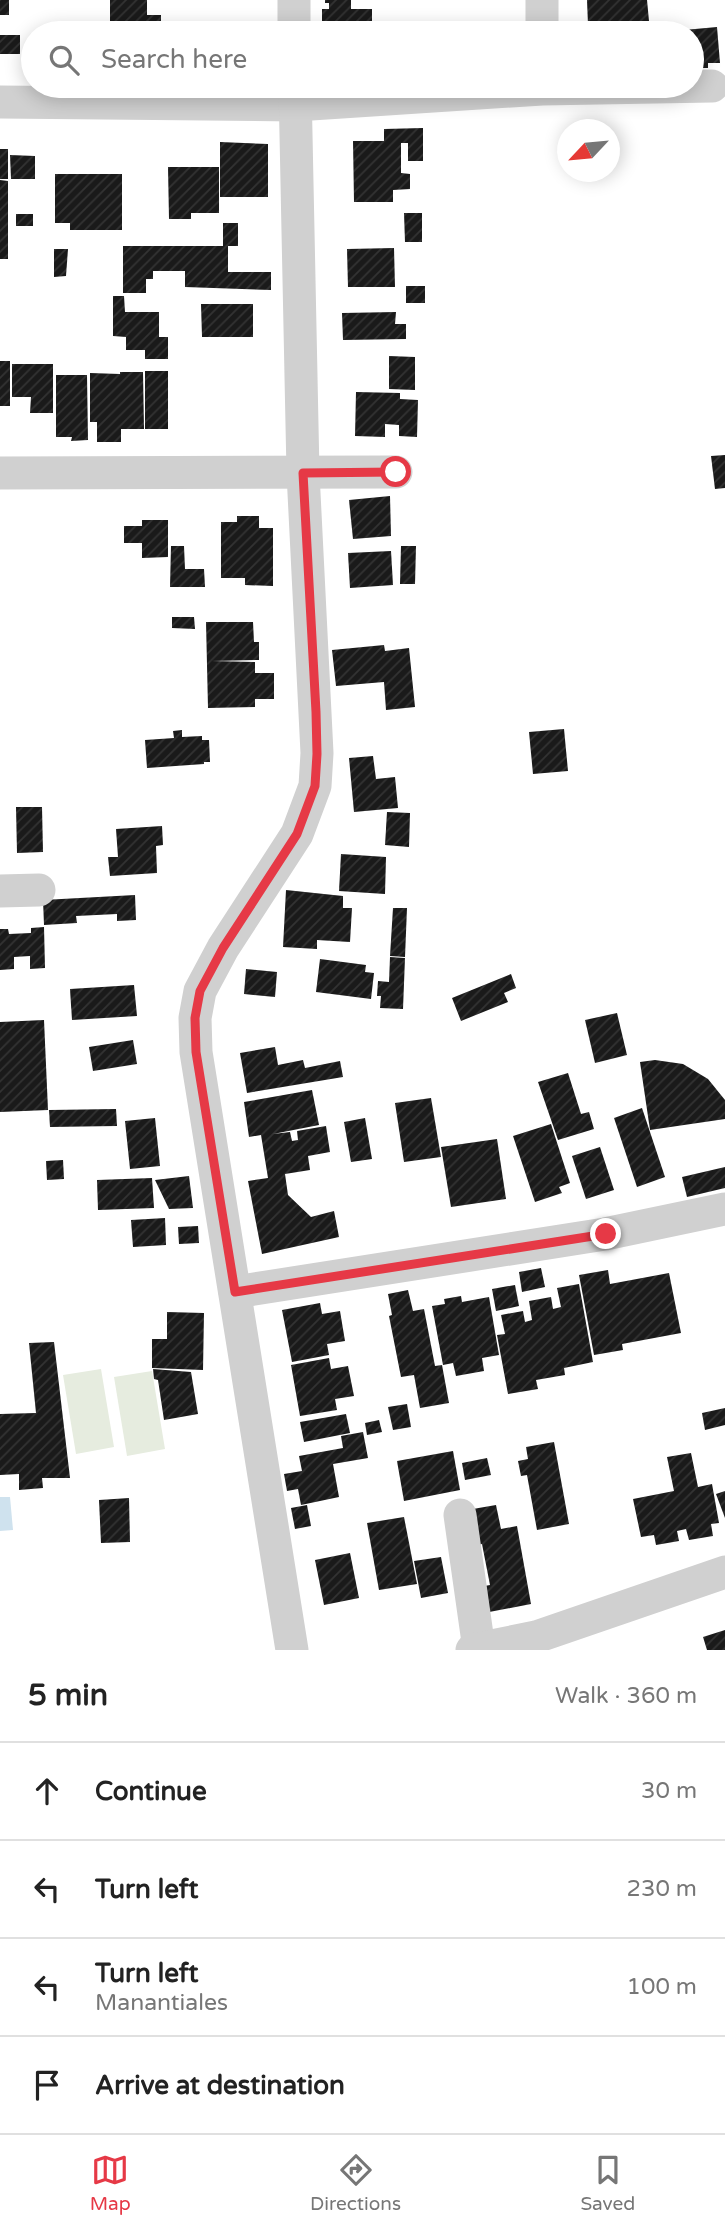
<!DOCTYPE html>
<html lang="en">
<head>
<meta charset="utf-8">
<style>
	body { margin:0; font-family:"Varela Round",sans-serif; background:#f6f6f6; color:#222 }
	.compass { position:absolute; left:557px; top:119px; width:63px; height:63px; border-radius:50%; background:#fff; box-shadow:0 4px 18px #0003; rotate:244deg }
	.stop { position:absolute; width:21px; height:21px; margin:-16px; border:5px solid #e63946; border-radius:50%; background:#fff }
	.stop.end { background:#e63946; border-color:#fff; box-shadow:0 2px 7px #0008 }
	.list { margin:0; padding:0; list-style:none }
	h2 { display:flex; justify-content:space-between; align-items:center; height:91px; margin:0; padding:0 28px; font-size:30px }
	h2 small { font-size:23px; font-weight:400; color:#767676 }
	.list li { display:grid; grid-template-columns:46px 1fr auto; gap:21px; align-items:center; box-sizing:border-box; height:98px; padding:0 28px; border-top:2px solid #e0e0e0 }
	.list b { display:block; font-size:26px; white-space:nowrap }
	.list p { margin:0; font-size:23px; white-space:nowrap; color:#767676 }
	.list em { font-size:23px; font-style:normal; color:#767676 }
	.icon { flex:none; width:38px; height:38px; fill:none; stroke:currentColor; stroke-width:2; stroke-linecap:round; stroke-linejoin:round }
	.map { position:relative; flex:none; width:725px; height:1650px; overflow:hidden }
	.search { position:absolute; background:#fff; box-shadow:0 4px 18px #0003; left:21px; right:21px; top:21px; height:77px; display:flex; align-items:center; gap:18px; box-sizing:border-box; padding:0 24px; border-radius:38px; color:#767676; font-size:26px }
	.sheet { height:483px; background:#fff }
	nav { display:flex; justify-content:space-around; align-items:center; box-sizing:border-box; height:98px; border-top:2px solid #e0e0e0; background:#fff; font-size:19px; color:#767676 }
	nav a { display:grid; justify-items:center; gap:4px }
	nav .on { color:#e63946 }
	.map>svg:first-child { display:block }
</style>
</head>
<body>
<div class="map">
<svg width="725" height="1650" viewBox="0 0 725 1650">
	<defs>
		<pattern id="building-hatch" width="6" height="6" patternUnits="userSpaceOnUse" patternTransform="scale(1.75)"><rect width="6" height="6" fill="#1a1a1a"/><path d="M-1 1l2-2M0 6l6-6M5 7l2-2" fill="none" stroke="#333"/></pattern>
	</defs>
	<rect width="100%" height="100%" fill="#fff"/>
	<!-- pitch -->
	<g fill="#e6ecdf">
		<path d="M101,1369L114,1447L76,1454L63,1375Z"/>
		<path d="M152,1371L165,1449L127,1456L114,1377Z"/>
	</g>
	<!-- water -->
	<path fill="#cfe2ee" d="M0,1497H10L13,1530L0,1531Z"/>
	<!-- building -->
	<g fill="url(#building-hatch)">
		<rect x="0" y="0" width="9" height="15"/>
		<path d="M110,0H147V15H161V33H110Z"/>
		<path d="M325,0H351V9H372V33H322V9H329V3H325Z"/>
		<path d="M587,0H647L649,21L588,25Z"/>
		<path d="M420,25L440,26V33H420Z"/>
		<path d="M717,27L720,63H708V68H699L698,64L692,65V33H685L684,30Z"/>
		<rect x="0" y="35" width="20" height="19"/>
		<path d="M423,128V161H408V143H401V173L410,174V189L393,190V202H354L353,141H384V129Z"/>
		<path d="M220,142L268,144V197H220Z"/>
		<rect x="0" y="149" width="8" height="30"/>
		<path d="M10,155L35,156V179H11Z"/>
		<path d="M168,167H219V213H191V219H169Z"/>
		<path d="M55,174H122V230H70V223H55Z"/>
		<path d="M0,180L8,181V259H0Z"/>
		<path d="M404,213H422V242H405Z"/>
		<rect x="16" y="214" width="17" height="12"/>
		<path d="M223,223H238V246H228V272H271V290L185,287V271H153V279H146V293H123V246H223Z"/>
		<path d="M394,248L395,287H348L347,249Z"/>
		<path d="M54,249H68L66,276L54,277Z"/>
		<rect x="406" y="286" width="19" height="17"/>
		<path d="M113,296H124L125,312H159V337H168V359H145V350H126V337L113,336Z"/>
		<path d="M201,304H253V337H202Z"/>
		<path d="M396,312L395,324H406V339L343,340L342,313Z"/>
		<path d="M389,356L415,357V390L389,389Z"/>
		<rect x="0" y="361" width="10" height="45"/>
		<path d="M12,364H53V413H30L31,397H12Z"/>
		<rect x="145" y="371" width="23" height="58"/>
		<path d="M120,372H143L144,429H121V442H97V422H90V373L120,374Z"/>
		<path d="M56,375H87L88,440L71,441L72,437H56Z"/>
		<path d="M356,392L400,393V399L418,400L417,437L399,436V425L385,424V437L355,436Z"/>
		<path d="M725,455V488L715,489L711,456Z"/>
		<path d="M390,496L391,536L353,539L349,500Z"/>
		<path d="M237,516H259V528H273V586L245,585V578H221V522H237Z"/>
		<path d="M142,520H168V557L142,558V543H124V526H142Z"/>
		<path d="M171,546H184L185,569H204L205,587H170Z"/>
		<path d="M401,546H416L415,584H400Z"/>
		<path d="M391,551L393,585L350,588L348,553Z"/>
		<path d="M172,617H194L195,629L172,628Z"/>
		<path d="M206,622H253L254,642H259V660L212,661L255,662V673H274V699H255V707L208,708Z"/>
		<path d="M384,645L385,651L409,648L415,707L386,710L384,682L336,686L332,650Z"/>
		<path d="M564,729L568,771L533,774L529,732Z"/>
		<path d="M182,730V737L202,736V740H209L210,762H204V764L147,768L145,740L174,738L173,731Z"/>
		<path d="M373,756L376,779L395,777L398,808L354,812L349,758Z"/>
		<path d="M16,807H42L43,852L17,853Z"/>
		<path d="M387,812L410,813L409,847L385,845Z"/>
		<path d="M162,826L163,845L156,846L157,873L110,876L108,857H118L116,829Z"/>
		<path d="M341,854L386,857L385,894L339,891Z"/>
		<path d="M286,890L343,896V908H352L350,942L317,940V949L283,947Z"/>
		<path d="M135,895L136,920L117,921V914L76,916L77,923L44,925L43,900Z"/>
		<path d="M393,908H407L405,957L390,956Z"/>
		<path d="M44,927L45,968L30,969V956L14,957V969L0,970V929H8L9,934L31,933V928Z"/>
		<path d="M390,957L405,958L403,1009L380,1008L381,996H377L378,981L389,982Z"/>
		<path d="M320,959L366,965L365,972L374,973L371,999L316,992Z"/>
		<path d="M246,969L277,972L275,997L244,994Z"/>
		<path d="M511,974L516,988L504,993L508,1002L461,1021L452,998Z"/>
		<path d="M134,985L137,1016L72,1020L70,989Z"/>
		<path d="M617,1013L627,1055L595,1063L585,1020Z"/>
		<path d="M44,1020L48,1110L0,1112V1022Z"/>
		<path d="M133,1040L137,1064L93,1071L89,1047Z"/>
		<path d="M275,1047L278,1065L303,1060L305,1068L340,1061L343,1077L247,1093L240,1053Z"/>
		<path d="M655,1060L683,1064L708,1079L725,1100V1119L650,1130L640,1062Z"/>
		<path d="M568,1073L581,1114L589,1112L594,1129L558,1140L538,1082Z"/>
		<path d="M312,1090L319,1125L273,1134L290,1132L292,1141L298,1140L297,1131L326,1126L330,1152L308,1156L310,1170L285,1174L288,1195L311,1217L334,1211L339,1237L262,1254L248,1181L268,1178L261,1135L249,1137L244,1102Z"/>
		<path d="M431,1098L441,1157L404,1162L395,1103Z"/>
		<path d="M642,1108L665,1177L637,1187L614,1118Z"/>
		<path d="M116,1109L117,1126L50,1127L49,1110Z"/>
		<path d="M155,1118L160,1166L130,1169L125,1121Z"/>
		<path d="M365,1118L372,1159L351,1162L344,1122Z"/>
		<path d="M551,1124L570,1183L559,1187L562,1193L535,1202L513,1136Z"/>
		<path d="M497,1139L506,1199L451,1207L441,1147Z"/>
		<path d="M600,1147L614,1190L586,1199L572,1156Z"/>
		<path d="M63,1160L64,1179L47,1180L46,1161Z"/>
		<path d="M725,1167V1188L687,1197L682,1177Z"/>
		<path d="M189,1176L193,1208L169,1209L155,1180Z"/>
		<path d="M152,1178L154,1208L98,1210L97,1180Z"/>
		<path d="M165,1218L166,1245L133,1247L131,1220Z"/>
		<path d="M198,1226L199,1243L179,1244L178,1227Z"/>
		<path d="M541,1268L545,1287L522,1292L519,1272Z"/>
		<path d="M608,1270L610,1284L669,1273L681,1333L622,1344L623,1350L594,1355L579,1275Z"/>
		<path d="M579,1284L593,1362L564,1368L565,1375L536,1380L538,1389L508,1394L497,1335L505,1334L501,1315L523,1311L525,1322L532,1320L529,1301L551,1297L553,1309L561,1307L557,1288Z"/>
		<path d="M515,1285L519,1306L496,1311L492,1289Z"/>
		<path d="M408,1290L413,1311L424,1309L435,1366L442,1365L449,1403L420,1408L414,1375L401,1377L389,1316L392,1315L388,1294Z"/>
		<path d="M461,1296L462,1302L489,1297L499,1355L482,1358L484,1371L456,1376L453,1363L443,1365L432,1306L445,1304L444,1299Z"/>
		<path d="M320,1303L322,1314L340,1311L345,1341L327,1344L329,1355L292,1362L282,1310Z"/>
		<path d="M167,1312L204,1313L203,1370L152,1368V1339H167Z"/>
		<path d="M54,1342L70,1478H42L43,1488L19,1490V1474L0,1475V1414L36,1413L29,1343Z"/>
		<path d="M329,1358L331,1369L348,1366L354,1396L335,1399L337,1410L300,1416L291,1365Z"/>
		<path d="M153,1369L191,1372L198,1414L164,1420L158,1380L154,1379Z"/>
		<path d="M407,1404L411,1427L393,1430L388,1407Z"/>
		<path d="M725,1408V1425L705,1430L702,1413Z"/>
		<path d="M346,1414L350,1433L304,1442L300,1422Z"/>
		<path d="M379,1420L382,1432L367,1435L365,1423Z"/>
		<path d="M363,1432L368,1458L333,1464L339,1497L301,1505L298,1489L287,1491L284,1474L302,1471L299,1456L343,1448L341,1436Z"/>
		<path d="M554,1442L569,1524L537,1530L527,1475L521,1476L518,1461L528,1459L526,1447Z"/>
		<path d="M453,1451L460,1490L404,1501L397,1461Z"/>
		<path d="M691,1453L698,1487L712,1484L719,1523L711,1524L713,1536L689,1540L686,1529L677,1531L679,1541L656,1545L654,1535L641,1537L633,1499L674,1491L667,1457Z"/>
		<path d="M487,1458L491,1475L465,1480L462,1463Z"/>
		<path d="M725,1491V1518L716,1494Z"/>
		<path d="M129,1498L130,1542L101,1543L99,1500Z"/>
		<path d="M307,1505L311,1526L295,1529L291,1508Z"/>
		<path d="M496,1505L501,1529L517,1526L531,1604L484,1613L479,1587L490,1585L482,1544L474,1546L467,1510Z"/>
		<path d="M404,1517L417,1584L379,1590L367,1523Z"/>
		<path d="M350,1553L359,1598L324,1605L315,1560Z"/>
		<path d="M441,1557L448,1593L421,1598L414,1561Z"/>
		<path d="M725,1630V1650H707L703,1637Z"/>
	</g>
	<g fill="none" stroke-linecap="round" stroke-linejoin="round">
		<!-- minor -->
		<g stroke="#d0d0d0" stroke-width="33">
			<path d="M294,0V33"/>
			<path d="M542,33V0"/>
			<path d="M0,102L296,105L542,89L712,86"/>
			<path d="M0,473L396,472"/>
			<path d="M0,891L39,890"/>
			<path d="M235,1292L605,1234L725,1209"/>
			<path d="M460,1515L479,1649"/>
			<path d="M292,1650L196,1052L195,1018L200,991L223,948L297,834L315,786L317,753L303,473L295,86"/>
			<path d="M472,1650L536,1637L725,1572"/>
		</g>
	</g>
	<g fill="none" stroke-linecap="round" stroke-linejoin="round">
		<!-- route -->
		<path stroke="#e63946" stroke-width="9" d="M396,472L303,473L316,712L317,754L315,786L297,834L223,948L200,991L195,1018L196,1052L235,1292L606,1234"/>
	</g>
</svg>
<svg class="compass" viewBox="-18 -18 36 36"><path d="M0-13l5 13h-10z" fill="#e53935"/><path d="M0 13l5-13h-10z" fill="#767676"/></svg>
<div class="stop" style="left:396px;top:472px"></div>
<div class="stop end" style="left:606px;top:1234px"></div>
<div class="search"><svg class="icon" aria-label="search" viewBox="0 0 24 24"><circle cx="10" cy="10" r="6"/><path d="M15 15l6 6"/></svg>Search here</div>
</div>
<section class="sheet">
<h2>5 min<small>Walk · 360 m</small></h2>
<ul class="list">
<li><svg class="icon" aria-label="ahead" viewBox="0 0 24 24"><path d="M12 20V5M6 11l6-6 6 6"/></svg><div><b>Continue</b></div><em>30 m</em></li>
<li><svg class="icon" aria-label="left" viewBox="0 0 24 24"><path d="M17 20v-9H6M10 6l-5 5 5 5"/></svg><div><b>Turn left</b></div><em>230 m</em></li>
<li><svg class="icon" aria-label="left" viewBox="0 0 24 24"><path d="M17 20v-9H6M10 6l-5 5 5 5"/></svg><div><b>Turn left</b><p>Manantiales</p></div><em>100 m</em></li>
<li><svg class="icon" aria-label="arrive" viewBox="0 0 24 24"><path d="M6 21V4h12l-3 4 3 4H6"/></svg><div><b>Arrive at destination</b></div></li>
</ul>
</section>
<nav>
<a class="on"><svg class="icon" aria-label="map" viewBox="0 0 24 24"><path d="M3 6l6-2 6 2 6-2v14l-6 2-6-2-6 2zM9 4v14M15 6v14"/></svg>Map</a>
<a><svg class="icon" aria-label="directions" viewBox="0 0 24 24"><path d="M12 3l9 9-9 9-9-9zM9 14v-3h6M13 9l2 2-2 2"/></svg>Directions</a>
<a><svg class="icon" aria-label="saved" viewBox="0 0 24 24"><path d="M7 4h10v16l-5-4-5 4z"/></svg>Saved</a>
</nav>
</body>
</html>
